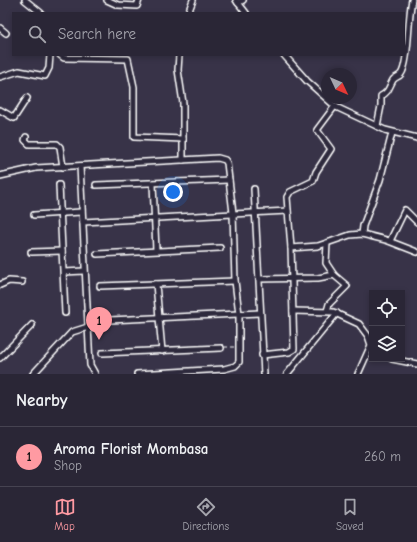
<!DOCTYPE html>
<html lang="en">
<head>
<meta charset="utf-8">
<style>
	body { margin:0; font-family:"Comic Neue",sans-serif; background:#363242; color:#f1f3f6 }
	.controls { position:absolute; right:12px; bottom:12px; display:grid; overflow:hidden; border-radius:0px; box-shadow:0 2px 6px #0003 }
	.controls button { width:36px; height:36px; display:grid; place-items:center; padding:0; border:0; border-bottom:1px solid #464351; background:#2a2636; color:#f1f3f6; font:20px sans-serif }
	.compass { position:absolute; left:321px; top:68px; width:36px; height:36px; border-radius:50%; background:#2a2636; box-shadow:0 2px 6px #0003; rotate:134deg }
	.you { position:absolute; left:173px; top:192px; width:14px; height:14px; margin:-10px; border:3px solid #fff; border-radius:50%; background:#1a73e8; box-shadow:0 0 0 6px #1a73e833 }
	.badge { display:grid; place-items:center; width:26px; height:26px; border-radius:50%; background:#ff9aa2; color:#111; font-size:13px; font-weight:700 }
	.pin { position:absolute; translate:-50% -33px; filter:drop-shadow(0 1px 2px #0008) }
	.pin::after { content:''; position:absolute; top:21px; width:14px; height:12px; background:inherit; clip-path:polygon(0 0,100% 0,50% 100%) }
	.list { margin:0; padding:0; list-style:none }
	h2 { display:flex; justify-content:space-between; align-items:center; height:52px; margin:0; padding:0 16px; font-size:17px }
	h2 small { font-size:13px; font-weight:400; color:#a5a5ad }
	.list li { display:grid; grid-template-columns:26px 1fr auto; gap:12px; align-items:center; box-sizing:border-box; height:60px; padding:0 16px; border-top:1px solid #464351 }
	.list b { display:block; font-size:15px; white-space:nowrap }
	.list p { margin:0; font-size:13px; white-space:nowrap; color:#a5a5ad }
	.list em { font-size:13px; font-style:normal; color:#a5a5ad }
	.icon { flex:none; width:22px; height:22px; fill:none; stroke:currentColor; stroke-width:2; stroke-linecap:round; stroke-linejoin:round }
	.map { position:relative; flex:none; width:417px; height:374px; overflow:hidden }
	.search { position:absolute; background:#2a2636; box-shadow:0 2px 6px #0003; left:12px; right:12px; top:12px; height:44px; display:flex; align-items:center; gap:10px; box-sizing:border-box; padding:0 14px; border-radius:0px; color:#a5a5ad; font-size:15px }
	.sheet { height:112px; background:#2a2636 }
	nav { display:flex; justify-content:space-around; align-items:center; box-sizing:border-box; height:56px; border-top:1px solid #464351; background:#2a2636; font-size:11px; color:#a5a5ad }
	nav a { display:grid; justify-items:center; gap:2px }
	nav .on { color:#ff9aa2 }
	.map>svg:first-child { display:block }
</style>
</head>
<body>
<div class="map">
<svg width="417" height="374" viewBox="0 0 417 374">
	<rect width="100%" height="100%" fill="#383348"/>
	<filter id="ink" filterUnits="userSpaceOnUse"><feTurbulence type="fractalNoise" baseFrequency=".025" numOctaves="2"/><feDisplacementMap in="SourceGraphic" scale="8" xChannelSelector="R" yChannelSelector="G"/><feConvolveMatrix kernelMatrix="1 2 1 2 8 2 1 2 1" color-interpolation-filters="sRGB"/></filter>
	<g filter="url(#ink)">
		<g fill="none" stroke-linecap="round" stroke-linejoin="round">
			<!-- minor casing -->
			<g stroke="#fff" stroke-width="8">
				<g id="minor">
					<path d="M25,0L41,13"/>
					<path d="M107,0L118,5L137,6L139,0"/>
					<path d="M236,0L246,13"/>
					<path d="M238,3L243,0"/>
					<path d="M188,13L193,0"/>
					<path d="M0,28L6,33"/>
					<path d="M60,55L64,58L128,59L134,87V137L183,139"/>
					<path d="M179,55L178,70L183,103V160"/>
					<path d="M284,55L307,81L336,107L385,130L417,138"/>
					<path d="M0,77L19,71L45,76L49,68L50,55"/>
					<path d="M0,110L14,118L27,98"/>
					<path d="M377,126L381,106V96C389,92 389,87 393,80C395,77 399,77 401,74C409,64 408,16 412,0"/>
					<path d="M26,137L25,140L29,144H57L60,147L63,167"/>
					<path d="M80,166L90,365L95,374"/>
					<path d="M0,176L36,168L218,158L225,160L227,163L233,213L235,281L239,314V362L235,366L224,369L137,374"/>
					<path d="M153,184L156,250"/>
					<path d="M59,185L65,313"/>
					<path d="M96,185L229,180"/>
					<path d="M254,189L264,374"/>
					<path d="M34,215L81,212"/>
					<path d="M83,222L288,211"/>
					<path d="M362,234L363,226L380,180L392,133"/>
					<path d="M390,241L405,210L417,222"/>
					<path d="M327,243L326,263L334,275"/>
					<path d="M291,248L318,246L350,235L362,234L386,240L417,252"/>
					<path d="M31,252L62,251"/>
					<path d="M97,254L220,248"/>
					<path d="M64,272L84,271"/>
					<path d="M259,279L318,278L334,275L347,286L329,304L327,311"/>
					<path d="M156,284L162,351"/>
					<path d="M0,285L9,281L22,282"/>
					<path d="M100,286L235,281"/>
					<path d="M293,311L333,312L359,324L368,336L371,345L358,374"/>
					<path d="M88,321L260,313"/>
					<path d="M102,353L221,348"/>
					<path d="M262,355L289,352L294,349L291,248L287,197L290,192L313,181L316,172L331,149L317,130L335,106"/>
					<path d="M0,358L32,325"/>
					<path d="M392,359L417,364"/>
					<path d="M33,374L72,332L88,327"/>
					<path d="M287,374L337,313"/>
				</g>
			</g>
			<!-- path -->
			<path stroke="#fff" stroke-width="1" stroke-dasharray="3 3" stroke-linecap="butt" d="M225,347H234"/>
			<!-- minor -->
			<use href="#minor" stroke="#2f2a3d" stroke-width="5"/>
		</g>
	</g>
</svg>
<div class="controls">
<button><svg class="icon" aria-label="locate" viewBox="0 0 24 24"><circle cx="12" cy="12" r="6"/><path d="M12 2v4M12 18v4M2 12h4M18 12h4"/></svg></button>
<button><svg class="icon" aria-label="layers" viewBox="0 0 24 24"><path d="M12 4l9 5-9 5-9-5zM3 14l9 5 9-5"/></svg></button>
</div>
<svg class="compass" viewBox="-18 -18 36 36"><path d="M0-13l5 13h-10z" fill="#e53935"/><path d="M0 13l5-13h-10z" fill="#a5a5ad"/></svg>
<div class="you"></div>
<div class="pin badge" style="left:99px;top:340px">1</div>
<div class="search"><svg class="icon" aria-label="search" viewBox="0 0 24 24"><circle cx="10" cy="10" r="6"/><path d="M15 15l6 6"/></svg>Search here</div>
</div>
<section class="sheet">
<h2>Nearby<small></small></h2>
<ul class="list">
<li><span class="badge">1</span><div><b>Aroma Florist Mombasa</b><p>Shop</p></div><em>260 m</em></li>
</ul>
</section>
<nav>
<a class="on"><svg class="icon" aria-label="map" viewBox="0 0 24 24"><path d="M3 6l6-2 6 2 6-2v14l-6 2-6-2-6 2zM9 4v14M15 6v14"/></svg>Map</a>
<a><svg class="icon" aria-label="directions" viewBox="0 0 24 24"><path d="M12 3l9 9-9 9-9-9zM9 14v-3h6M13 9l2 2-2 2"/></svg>Directions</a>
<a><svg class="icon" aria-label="saved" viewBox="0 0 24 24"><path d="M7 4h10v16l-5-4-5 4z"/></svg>Saved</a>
</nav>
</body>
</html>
